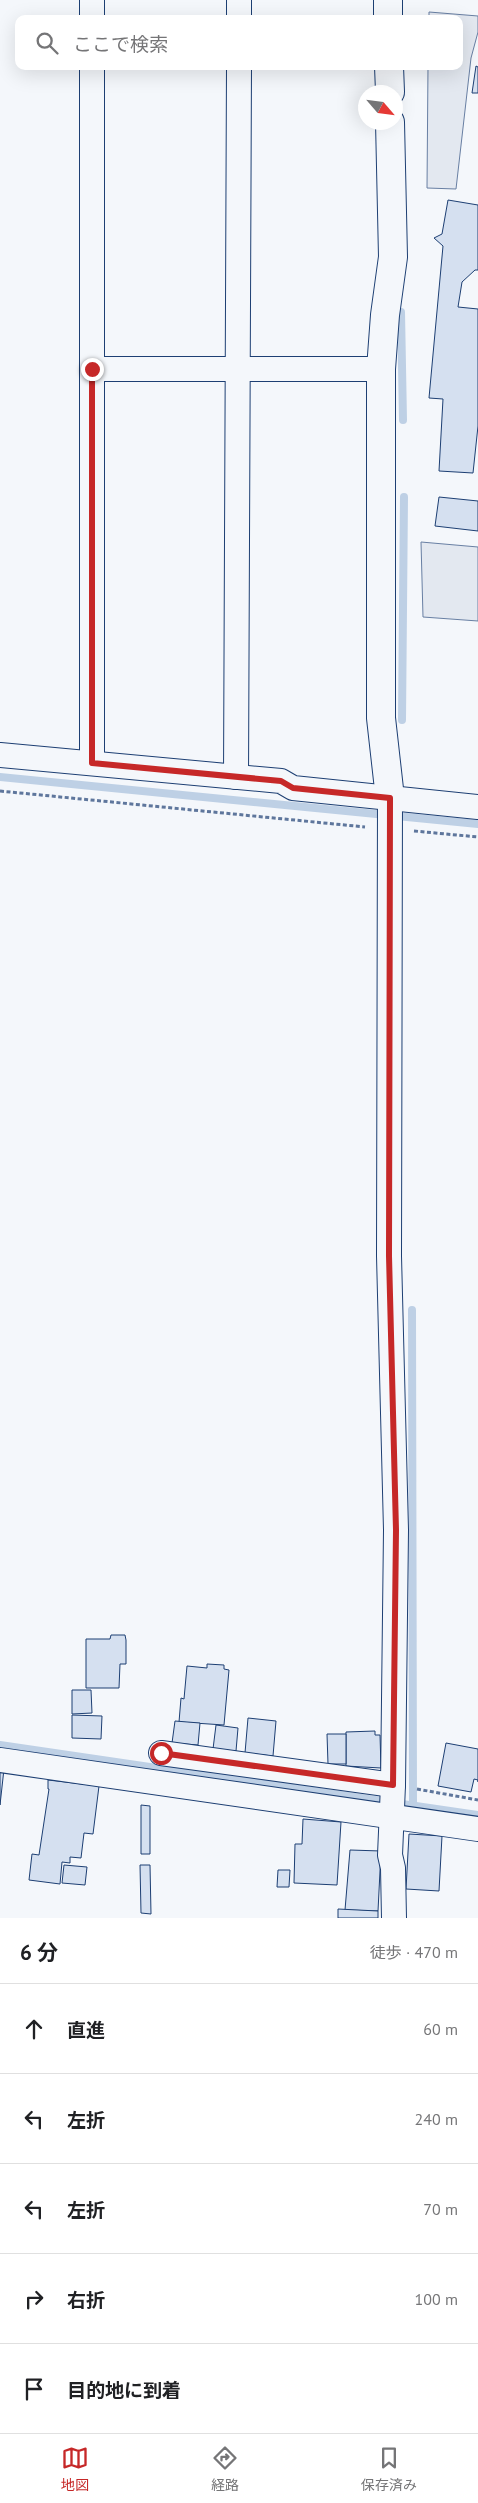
<!DOCTYPE html>
<html lang="ja">
<head>
<meta charset="utf-8">
<style>
	body { margin:0; font-family:"PT Sans","Noto Sans JP",sans-serif; background:#f6f6f6; color:#202124 }
	.compass { position:absolute; left:358px; top:85px; width:45px; height:45px; border-radius:50%; background:#fff; box-shadow:0 5px 20px #0002; rotate:118deg }
	.stop { position:absolute; width:15px; height:15px; margin:-11px; border:4px solid #c62828; border-radius:50%; background:#fff }
	.stop.end { background:#c62828; border-color:#fff; box-shadow:0 1px 5px #0008 }
	.list { margin:0; padding:0; list-style:none }
	h2 { display:flex; justify-content:space-between; align-items:center; height:65px; margin:0; padding:0 20px; font-size:21px }
	h2 small { font-size:16px; font-weight:400; color:#757577 }
	.list li { display:grid; grid-template-columns:32px 1fr auto; gap:15px; align-items:center; box-sizing:border-box; height:90px; padding:0 20px; border-top:1px solid #e0e0e0 }
	.list b { display:block; font-size:19px; white-space:nowrap }
	.list em { font-size:16px; font-style:normal; color:#757577 }
	.icon { flex:none; width:28px; height:28px; fill:none; stroke:currentColor; stroke-width:2; stroke-linecap:round; stroke-linejoin:round }
	.map { position:relative; flex:none; width:478px; height:1918px; overflow:hidden }
	.search { position:absolute; background:#fff; box-shadow:0 5px 20px #0002; left:15px; right:15px; top:15px; height:55px; display:flex; align-items:center; gap:12px; box-sizing:border-box; padding:0 18px; border-radius:10px; color:#757577; font-size:19px }
	.sheet { height:515px; background:#fff }
	nav { display:flex; justify-content:space-around; align-items:center; box-sizing:border-box; height:70px; border-top:1px solid #e0e0e0; background:#fff; font-size:14px; color:#757577 }
	nav a { display:grid; justify-items:center; gap:2px }
	nav .on { color:#c62828 }
	.map>svg:first-child { display:block }
</style>
</head>
<body>
<div class="map">
<svg width="478" height="1918" viewBox="0 0 478 1918">
	<rect width="100%" height="100%" fill="#f4f7fb"/>
	<!-- parking -->
	<g fill="#e3e8f0" stroke="#687fa3">
		<path d="M429,12L478,16V32L471,58L456,189L427,188L428,66H459V19H429Z"/>
		<path d="M421,542L478,547V621L423,617Z"/>
	</g>
	<g fill="none" stroke-linecap="round" stroke-linejoin="round">
		<!-- stream -->
		<g stroke="#bed0e5" stroke-width="8">
			<path d="M401,312L403,420"/>
			<path d="M402,720L404,497"/>
			<path d="M0,777L478,824"/>
			<path d="M412,1310L413,1806"/>
			<path d="M0,1745L478,1815"/>
		</g>
	</g>
	<!-- building -->
	<g fill="#d5e0f0" stroke="#1d3f73">
		<path d="M476,66L478,67V93H472Z"/>
		<path d="M448,200L478,205V270H475L462,282L458,307L478,309V426L473,473L439,471L443,399L429,398L443,246L434,238L442,234Z"/>
		<path d="M439,497L478,501V531L435,526Z"/>
		<path d="M111,1635H125L126,1640V1664H120L119,1688H86V1639H110Z"/>
		<path d="M207,1664L224,1665V1669L229,1670L224,1725L179,1722L181,1698L184,1699L187,1666L207,1668Z"/>
		<path d="M72,1690H91L92,1713L72,1714Z"/>
		<path d="M72,1715L102,1716L101,1739L72,1738Z"/>
		<path d="M248,1718L276,1721L273,1756L245,1753Z"/>
		<path d="M175,1721L200,1723L198,1745L172,1743Z"/>
		<path d="M216,1725L238,1728L236,1751L213,1749Z"/>
		<path d="M375,1731V1735H380L381,1768L346,1766V1732Z"/>
		<path d="M327,1734H346V1764H328Z"/>
		<path d="M446,1743L478,1749V1782V1780L474,1779L471,1792L438,1786Z"/>
		<path d="M0,1769H4L0,1805Z"/>
		<path d="M48,1780L99,1786L93,1834L84,1833L81,1858L70,1857V1863L62,1862L60,1884L29,1880L32,1854L39,1855L49,1789H48Z"/>
		<path d="M141,1805L150,1806V1854H141Z"/>
		<path d="M303,1819L341,1822L337,1885L294,1883L295,1844H302Z"/>
		<path d="M409,1834L442,1836L439,1891L406,1889Z"/>
		<path d="M350,1850L381,1851L378,1911L345,1910Z"/>
		<path d="M64,1865L87,1867L85,1885L62,1883Z"/>
		<path d="M140,1865H150L151,1914L141,1913Z"/>
		<path d="M278,1870H290L289,1887H277Z"/>
		<path d="M338,1909L378,1911V1918H338Z"/>
	</g>
	<g fill="none" stroke-linecap="round" stroke-linejoin="round">
		<!-- street casing -->
		<g stroke="#1d3f73" stroke-width="26">
			<g id="street">
				<path d="M92,0V19"/>
				<path d="M239,19V0"/>
				<path d="M92,66V763"/>
				<path d="M92,369H381"/>
				<path d="M0,755L281,781L293,788L478,807"/>
				<path d="M236,777L239,66"/>
				<path d="M390,798L389,1256L396,1530L393,1785L390,1855L393,1868L394,1918"/>
				<path d="M161,1753L393,1785"/>
				<path d="M0,1760L478,1829"/>
			</g>
		</g>
		<!-- secondary casing -->
		<g stroke="#1d3f73" stroke-width="30">
			<g id="secondary">
				<path d="M388,0V19"/>
				<path d="M389,66L390,92"/>
				<path d="M390,798L381,718V369L385,315L393,257L390,122"/>
			</g>
		</g>
		<!-- path -->
		<g stroke="#5e769c" stroke-width="3" stroke-dasharray="4 2.5" stroke-linecap="butt">
			<path d="M0,791L365,827"/>
			<path d="M414,831L478,837"/>
			<path d="M417,1789L478,1800"/>
		</g>
		<!-- street -->
		<use href="#street" stroke="#f4f7fb" stroke-width="24"/>
		<!-- secondary -->
		<use href="#secondary" stroke="#f4f7fb" stroke-width="28"/>
	</g>
	<g fill="none" stroke-linecap="round" stroke-linejoin="round">
		<!-- route -->
		<path stroke="#c62828" stroke-width="6" d="M92,369V763L281,781L293,788L390,798L389,1256L396,1530L393,1785L161,1753"/>
	</g>
</svg>
<svg class="compass" viewBox="-18 -18 36 36"><path d="M0-13l5 13h-10z" fill="#e53935"/><path d="M0 13l5-13h-10z" fill="#757577"/></svg>
<div class="stop" style="left:161px;top:1753px"></div>
<div class="stop end" style="left:92px;top:369px"></div>
<div class="search"><svg class="icon" aria-label="search" viewBox="0 0 24 24"><circle cx="10" cy="10" r="6"/><path d="M15 15l6 6"/></svg>ここで検索</div>
</div>
<section class="sheet">
<h2>6 分<small>徒歩 · 470 m</small></h2>
<ul class="list">
<li><svg class="icon" aria-label="ahead" viewBox="0 0 24 24"><path d="M12 20V5M6 11l6-6 6 6"/></svg><div><b>直進</b></div><em>60 m</em></li>
<li><svg class="icon" aria-label="left" viewBox="0 0 24 24"><path d="M17 20v-9H6M10 6l-5 5 5 5"/></svg><div><b>左折</b></div><em>240 m</em></li>
<li><svg class="icon" aria-label="left" viewBox="0 0 24 24"><path d="M17 20v-9H6M10 6l-5 5 5 5"/></svg><div><b>左折</b></div><em>70 m</em></li>
<li><svg class="icon" aria-label="right" viewBox="0 0 24 24"><path d="M7 20v-9h11M14 6l5 5-5 5"/></svg><div><b>右折</b></div><em>100 m</em></li>
<li><svg class="icon" aria-label="arrive" viewBox="0 0 24 24"><path d="M6 21V4h12l-3 4 3 4H6"/></svg><div><b>目的地に到着</b></div></li>
</ul>
</section>
<nav>
<a class="on"><svg class="icon" aria-label="map" viewBox="0 0 24 24"><path d="M3 6l6-2 6 2 6-2v14l-6 2-6-2-6 2zM9 4v14M15 6v14"/></svg>地図</a>
<a><svg class="icon" aria-label="directions" viewBox="0 0 24 24"><path d="M12 3l9 9-9 9-9-9zM9 14v-3h6M13 9l2 2-2 2"/></svg>経路</a>
<a><svg class="icon" aria-label="saved" viewBox="0 0 24 24"><path d="M7 4h10v16l-5-4-5 4z"/></svg>保存済み</a>
</nav>
</body>
</html>
